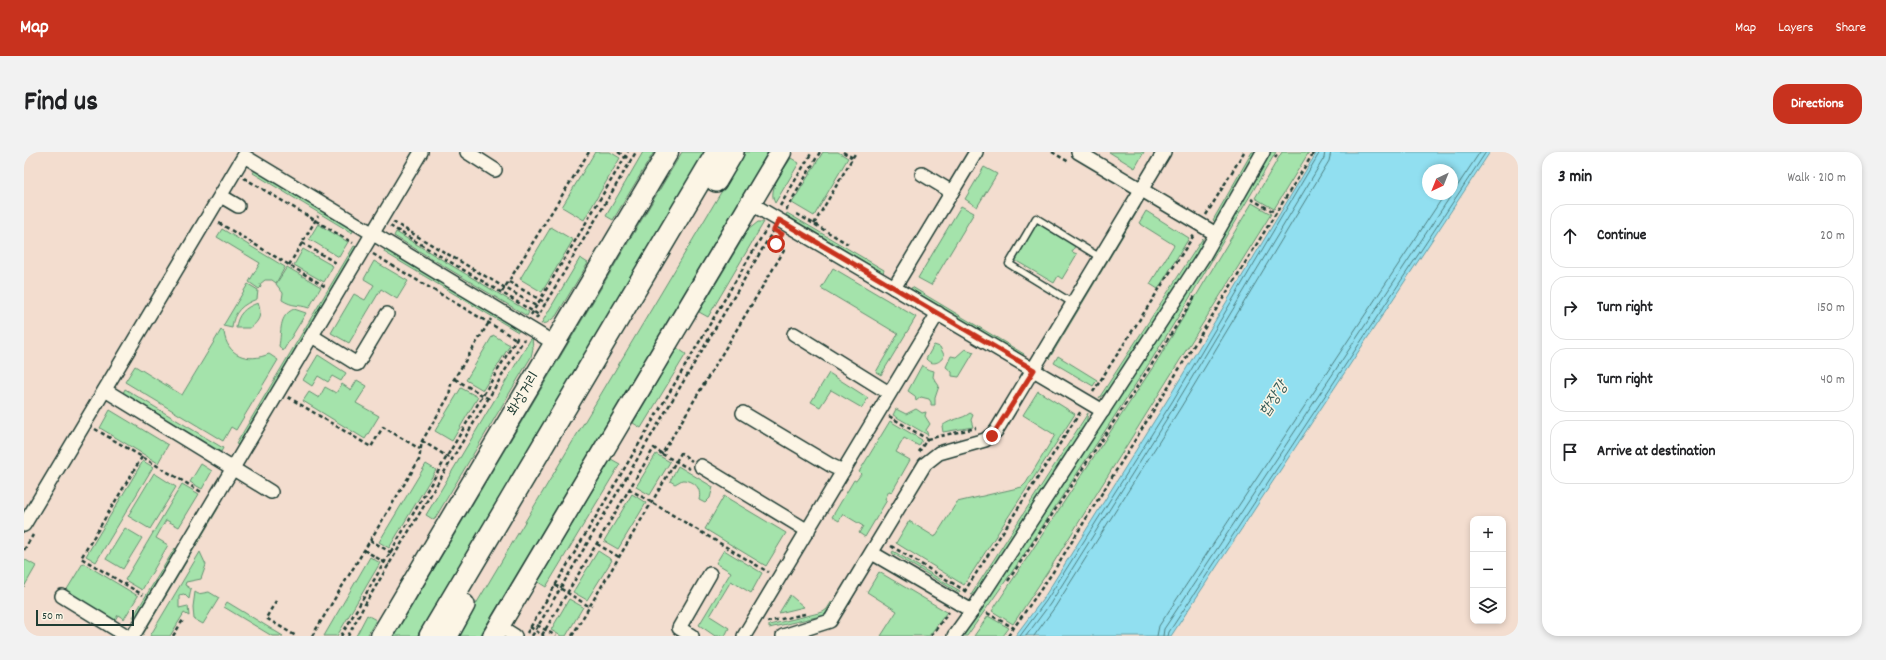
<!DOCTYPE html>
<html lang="en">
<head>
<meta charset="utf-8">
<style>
	body { margin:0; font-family:Dekko,"Poor Story",sans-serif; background:#f2f2f2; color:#202124 }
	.controls { position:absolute; right:12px; bottom:12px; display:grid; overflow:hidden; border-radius:8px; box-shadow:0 2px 6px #0003 }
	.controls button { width:36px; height:36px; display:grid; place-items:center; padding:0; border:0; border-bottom:1px solid #e0e0e0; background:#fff; color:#202124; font:20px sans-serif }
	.compass { position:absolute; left:1398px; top:12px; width:36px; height:36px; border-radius:50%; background:#fff; box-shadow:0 2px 6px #0003; rotate:223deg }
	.scale { position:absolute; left:12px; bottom:10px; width:98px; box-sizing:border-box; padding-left:4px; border:2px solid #1f3d34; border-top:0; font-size:11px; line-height:14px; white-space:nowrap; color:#1f3d34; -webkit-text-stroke:3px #fcf5e5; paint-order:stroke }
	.stop { position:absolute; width:12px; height:12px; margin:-9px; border:3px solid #c8321e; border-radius:50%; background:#fff }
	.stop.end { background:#c8321e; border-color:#fff; box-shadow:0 1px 4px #0008 }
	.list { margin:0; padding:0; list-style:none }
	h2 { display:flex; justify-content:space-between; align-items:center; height:52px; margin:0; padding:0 16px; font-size:17px }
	h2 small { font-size:13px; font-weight:400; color:#757577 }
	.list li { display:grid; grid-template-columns:26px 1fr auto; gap:12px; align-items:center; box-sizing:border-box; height:64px; margin:0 8px 8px; padding:0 8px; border:1px solid #e0e0e0; border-radius:16px }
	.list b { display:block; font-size:15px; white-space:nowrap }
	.list em { font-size:13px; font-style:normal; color:#757577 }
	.icon { flex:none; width:22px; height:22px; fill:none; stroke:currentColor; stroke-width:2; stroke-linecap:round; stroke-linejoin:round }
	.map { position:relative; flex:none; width:1494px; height:484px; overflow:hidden; border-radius:16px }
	header { display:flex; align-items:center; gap:24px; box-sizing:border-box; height:56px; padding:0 20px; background:#c8321e; color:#fff }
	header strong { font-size:19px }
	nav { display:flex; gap:22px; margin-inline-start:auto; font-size:14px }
	.intro { display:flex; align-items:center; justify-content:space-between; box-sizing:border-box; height:96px; padding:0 24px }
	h1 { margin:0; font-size:28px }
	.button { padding:10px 18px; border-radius:16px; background:#c8321e; color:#fff; font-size:14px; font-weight:700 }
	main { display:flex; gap:24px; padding:0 24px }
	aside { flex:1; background:#fff; border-radius:16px; box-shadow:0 2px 6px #0003 }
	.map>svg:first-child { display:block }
</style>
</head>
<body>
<header>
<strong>Map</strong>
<nav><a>Map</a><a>Layers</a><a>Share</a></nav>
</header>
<div class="intro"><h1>Find us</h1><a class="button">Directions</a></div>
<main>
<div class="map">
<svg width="1494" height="484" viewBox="0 0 1494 484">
	<rect width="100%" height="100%" fill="#f3ddcf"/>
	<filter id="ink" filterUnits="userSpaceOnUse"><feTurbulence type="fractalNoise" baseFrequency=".025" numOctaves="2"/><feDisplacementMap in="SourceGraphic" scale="8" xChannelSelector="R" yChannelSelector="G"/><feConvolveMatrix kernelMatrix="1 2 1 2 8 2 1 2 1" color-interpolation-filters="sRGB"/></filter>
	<g filter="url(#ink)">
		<!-- green -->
		<g fill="#a4e3ab" stroke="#629070">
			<path d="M571,0H586L596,6L560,68L538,55Z"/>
			<path d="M619,0H630L589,68L582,64Z"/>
			<path d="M658,0H681L393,484H370Z"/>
			<path d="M721,0H744L456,484H433Z"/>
			<path d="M799,0H814L824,6L790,64L768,51Z"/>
			<path d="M1085,0H1120L1111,16Z"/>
			<path d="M1228,0H1232L1191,70L1189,68Z"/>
			<path d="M1247,0H1252L1162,152L1128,207L997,407L943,484H938L957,457L1158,149Z"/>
			<path d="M1258,0H1285L1250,57L1231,46Z"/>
			<path d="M767,6L775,11L751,51C743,37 759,19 767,6Z"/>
			<path d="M960,15L973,22L953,55L941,47Z"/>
			<path d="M231,18L330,77L328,81L229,21Z"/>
			<path d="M1228,51L1247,62L1025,418L989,472L968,459L1133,209Z"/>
			<path d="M937,54L950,61L907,133L894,126Z"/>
			<path d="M1114,54L1116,55L1025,207L1023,206Z"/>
			<path d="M1122,59L1165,86L1134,137L1126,132L1150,93L1115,71Z"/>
			<path d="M763,61L860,118L859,121L762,63Z"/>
			<path d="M734,70H740L684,165L675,160L724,78Z"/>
			<path d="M1011,70L1051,94L1048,100L1053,102L1038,127L1034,124L1030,131L989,107Z"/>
			<path d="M294,72L324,90L315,105L285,87Z"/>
			<path d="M527,75L549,88L518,140L496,127Z"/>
			<path d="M198,77L261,115L252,131L248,128H241L236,132L237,135L235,137L225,130L236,111L193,85Z"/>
			<path d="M372,80L505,160L503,164L370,84Z"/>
			<path d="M1179,86L1177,97L1082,241L1075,246Z"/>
			<path d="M330,94L332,95L214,293L212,292Z"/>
			<path d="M362,96L496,176L494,180L360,100Z"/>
			<path d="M279,97L309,114L300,130L270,113Z"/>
			<path d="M556,106L564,111L532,164L523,171L517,172Z"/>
			<path d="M350,109L384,129L373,147L357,137L325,191L307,181L330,142L341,148L350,133L340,127Z"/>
			<path d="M263,115L297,135L285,156C273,152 269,155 258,148L259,141L252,132Z"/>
			<path d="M809,116L892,165L857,223L852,220L874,182L797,136Z"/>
			<path d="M224,132L234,138L233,147C219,152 209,160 208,176L199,174Z"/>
			<path d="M888,135L1000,202L999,204L887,137Z"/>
			<path d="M234,151C238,162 236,169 226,176H212C213,163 221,155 234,151Z"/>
			<path d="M270,157L282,161L259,199L255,194C258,179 254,164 270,157Z"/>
			<path d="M197,178L200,180C203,204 224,211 245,202L254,208L212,278L207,275L199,289L101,230L111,214L158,243Z"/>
			<path d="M469,183L486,193L459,238L442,228Z"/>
			<path d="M508,185L509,196L507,205L410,368L402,363Z"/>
			<path d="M910,193L916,195L920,203C917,211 908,214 902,207Z"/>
			<path d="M653,196L662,202L617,276L609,271Z"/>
			<path d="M941,197L950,200L935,225L928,224V220L922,215L927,204L932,205Z"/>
			<path d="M294,203L322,221L317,229L308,224L304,230L294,224L288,234L279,228Z"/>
			<path d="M1034,204L1073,228L1069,234L1030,211Z"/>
			<path d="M898,213L903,217L910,219L909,225L915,234L911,246V253H907V250L905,247L897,245L892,249L891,244L884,239Z"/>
			<path d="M805,221L844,246L838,256L807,238L796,255L787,250Z"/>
			<path d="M333,228L343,234L332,251L355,264L341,287L279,249L285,240L295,246L301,235L312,241L318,232L327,238Z"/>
			<path d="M437,236L454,245L428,289L411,279Z"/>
			<path d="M101,237L199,296L197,300L99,241Z"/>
			<path d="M1014,239L1051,262L940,433L872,391L885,369L911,385L933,350L998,335L1002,331L1031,283L999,263Z"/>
			<path d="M872,257L882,262L892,257L898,261L902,260L901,264L906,272L902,278L904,283L869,263Z"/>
			<path d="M86,258L144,293L134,311L76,276Z"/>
			<path d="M946,261L949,263L947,268L949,275L919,280L918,274C928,266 937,268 946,261Z"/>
			<path d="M1064,261L1062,272L954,439L947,443Z"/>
			<path d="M866,269L898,288L895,294L880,286L872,300L886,308L868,340L865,339L861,347L863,348L841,385L835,381L839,374L819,362L815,369L808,365L830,328L832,329L837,322L835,320Z"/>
			<path d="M632,302L646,310L626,343L612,335Z"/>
			<path d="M587,307L596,312L522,435L514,430Z"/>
			<path d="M119,309L129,315L72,410L62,404Z"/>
			<path d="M177,312L188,319L178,337L166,330Z"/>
			<path d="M402,312L412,318L365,396L355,390Z"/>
			<path d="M654,314L689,335L686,346L681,351L675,348C678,336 670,328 658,328L651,332L646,329Z"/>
			<path d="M130,321L152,335L126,377L104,364Z"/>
			<path d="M158,332L175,342L155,375L142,368L132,386L144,393L118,438L101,428Z"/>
			<path d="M608,342L622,351L594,397L580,389Z"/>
			<path d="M700,344L762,381L742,414L681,377Z"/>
			<path d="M193,354L195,355L118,484H115Z"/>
			<path d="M101,376L118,386L99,417L82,407Z"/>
			<path d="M151,396L152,397L111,466L109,465Z"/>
			<path d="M700,398L738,421L727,441L707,429L686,464L705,476L701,484H691L675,473L707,420L692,411Z"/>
			<path d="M574,399L588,408L563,448L549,440Z"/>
			<path d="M869,399L936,439L935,441L868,401Z"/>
			<path d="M176,400L182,413L177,427L162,430L161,433L167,437L165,447L160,442L155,443V456L164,454L165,464L160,461L146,484H126Z"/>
			<path d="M346,405L356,411L313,484H300Z"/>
			<path d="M0,407L12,414L0,435Z"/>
			<path d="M59,411L114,444L100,467L94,463L91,468L42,439Z"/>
			<path d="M855,420L923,460L905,484H857L873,459L843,440Z"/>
			<path d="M171,440L174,442L185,440L195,446L179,472L170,467L169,455Z"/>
			<path d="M766,443L780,455L755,461Z"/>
			<path d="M545,447L559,455L542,484H537L527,478Z"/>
			<path d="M808,449L810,451L801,463L745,476V473L799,460L803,457Z"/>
			<path d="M203,450L259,484H248L200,455Z"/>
			<path d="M343,463L352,468L343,484H332Z"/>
			<path d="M964,464L985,476L979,484H950Z"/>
		</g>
		<!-- water -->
		<path fill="#91dff0" stroke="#639ea5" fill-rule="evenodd" d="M1293,0H1466L1147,484H991L1019,447L1144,247ZM1404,18H1428V42H1404Z"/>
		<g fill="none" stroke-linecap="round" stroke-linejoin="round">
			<!-- shore -->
			<g stroke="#4d7e7f" stroke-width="1">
				<path d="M1428,42L1456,0"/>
				<path d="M996,484L1022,449L1148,250L1296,0"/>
				<path d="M1002,484L1026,452L1152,252L1300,6L1301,0"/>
				<path d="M1010,484L1031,455L1157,255L1305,9L1307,0"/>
				<path d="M1133,484L1135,474L1421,42"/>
				<path d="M1139,484L1140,477L1428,42"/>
				<path d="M1144,484L1145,480L1462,0"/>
			</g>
			<!-- service casing -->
			<g stroke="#1f3d34" stroke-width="9">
				<path id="service" d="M1050,152L985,112L1012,66L1077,106"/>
			</g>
			<!-- minor casing -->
			<g stroke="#1f3d34" stroke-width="16">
				<g id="minor">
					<path d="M443,0L471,18"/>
					<path d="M1054,0L1192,82"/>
					<path d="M898,22L928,40"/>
					<path d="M197,44L214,54"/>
					<path d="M726,51L1079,259"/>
					<path d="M870,136L952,0"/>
					<path d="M770,182L865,241"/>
					<path d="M288,184L333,212L363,162"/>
					<path d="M81,238L247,340"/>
					<path d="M719,261L808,314L819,319"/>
					<path d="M677,314L784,379"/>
					<path d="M0,373L220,4L530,191"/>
					<path d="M848,401L948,459"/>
					<path d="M38,444L103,484"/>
					<path d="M475,474L491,484"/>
					<path d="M109,484L397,0"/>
					<path d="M668,484L655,476L686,422"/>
					<path d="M720,484L914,161"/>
					<path d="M759,484L806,469L901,312L915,301L961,288L972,279L1140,0"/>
					<path d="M930,484L948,459L1179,105L1239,0"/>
				</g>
			</g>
			<!-- primary casing -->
			<g stroke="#1f3d34" stroke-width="23">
				<g id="primary">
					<path d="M357,484L644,0"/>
					<path d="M469,484L757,0"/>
				</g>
			</g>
			<!-- trunk casing -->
			<g stroke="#1f3d34" stroke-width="24">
				<g id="trunk">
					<path d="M692,29L709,0"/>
					<path d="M406,484L693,0"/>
					<path d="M423,484L440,453"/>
				</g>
			</g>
			<!-- path -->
			<g stroke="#1f3d34" stroke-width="2.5" stroke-dasharray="4 3" stroke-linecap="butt">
				<path d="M594,0L607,8"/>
				<path d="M819,0L829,6"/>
				<path d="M1028,0L1045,10"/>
				<path d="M1251,6L1255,0"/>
				<path d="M220,26L329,91"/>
				<path d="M1227,47L1252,61"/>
				<path d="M756,54L788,0"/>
				<path d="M762,58L796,0"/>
				<path d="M773,62L824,92"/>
				<path d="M1182,63L1220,0"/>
				<path d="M369,70L512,154"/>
				<path d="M195,71L302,135"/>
				<path d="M790,72L832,0"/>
				<path d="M366,74L515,163"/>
				<path d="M278,91L314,112"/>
				<path d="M349,102L492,187"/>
				<path d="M265,113L294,64"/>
				<path d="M485,130L522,151"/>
				<path d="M478,140L565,0"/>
				<path d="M507,163L604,0"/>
				<path d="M512,167L612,0"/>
				<path d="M431,227L465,247"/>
				<path d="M1069,240L1170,83"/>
				<path d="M264,245L347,295L359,275L396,297"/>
				<path d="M865,264L903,287L895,300"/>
				<path d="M71,277L179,341"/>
				<path d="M903,287L952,276"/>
				<path d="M398,289L429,308"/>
				<path d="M638,302L666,317"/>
				<path d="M118,305L57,406L119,443"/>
				<path d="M605,337L744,420"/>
				<path d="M346,388L371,403"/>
				<path d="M573,392L595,405"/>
				<path d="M867,394L945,441"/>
				<path d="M0,398L9,383"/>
				<path d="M340,398L365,413"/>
				<path d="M984,429L1130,209L1171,144"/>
				<path d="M531,433L566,455"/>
				<path d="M940,440L1057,259"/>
				<path d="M252,449L242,466L272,484"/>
				<path d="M963,461L990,476"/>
				<path d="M743,470L781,462"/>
				<path d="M513,473L532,484"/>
				<path d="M506,475L520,484"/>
				<path d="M503,481L744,74"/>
				<path d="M518,483L630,296L638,302L761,97L752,92L757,84"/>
				<path d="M149,484L159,468"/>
				<path d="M288,484L395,308L398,289L425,244L427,232L467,167"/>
				<path d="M317,484L494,184"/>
				<path d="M324,484L340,454L500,187"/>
				<path d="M508,484L749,79"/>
				<path d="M548,484L657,301L668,309"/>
				<path d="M907,484L925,460"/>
				<path d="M984,484L1029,420L1290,0"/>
			</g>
			<!-- service -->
			<use href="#service" stroke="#fcf5e5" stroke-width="6"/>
			<!-- minor -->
			<use href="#minor" stroke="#fcf5e5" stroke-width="13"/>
			<!-- primary -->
			<use href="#primary" stroke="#fcf5e5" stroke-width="20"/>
			<!-- trunk -->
			<use href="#trunk" stroke="#fcf5e5" stroke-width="21"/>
		</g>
	</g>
	<g fill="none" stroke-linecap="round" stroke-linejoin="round" filter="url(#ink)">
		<!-- route -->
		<path stroke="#c8321e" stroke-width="5" d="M752,92L758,82L750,78L755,68L1010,218L968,284"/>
	</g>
	<g text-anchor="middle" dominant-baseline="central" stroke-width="3" stroke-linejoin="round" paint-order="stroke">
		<!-- street labels -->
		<g font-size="15" fill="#1f3d34" stroke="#fcf5e5">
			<text transform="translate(500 242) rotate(-59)">화성거리</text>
		</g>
		<!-- water labels -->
		<g font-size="16" font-style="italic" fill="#365d5a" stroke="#fcf5e5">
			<text transform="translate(1250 247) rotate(-57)">합장강</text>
		</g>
	</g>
</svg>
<div class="controls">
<button>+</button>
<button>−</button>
<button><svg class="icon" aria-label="layers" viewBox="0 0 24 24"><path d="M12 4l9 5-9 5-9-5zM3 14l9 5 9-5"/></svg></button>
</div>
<svg class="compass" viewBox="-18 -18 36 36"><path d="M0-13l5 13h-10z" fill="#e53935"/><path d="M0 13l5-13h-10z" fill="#757577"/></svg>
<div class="scale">50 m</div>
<div class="stop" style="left:752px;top:92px"></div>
<div class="stop end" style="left:968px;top:284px"></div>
</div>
<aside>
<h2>3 min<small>Walk · 210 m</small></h2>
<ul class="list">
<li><svg class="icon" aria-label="ahead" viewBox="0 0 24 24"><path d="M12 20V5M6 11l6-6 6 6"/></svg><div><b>Continue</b></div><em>20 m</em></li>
<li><svg class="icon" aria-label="right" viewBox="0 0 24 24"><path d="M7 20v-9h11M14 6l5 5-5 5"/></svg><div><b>Turn right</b></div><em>150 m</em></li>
<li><svg class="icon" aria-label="right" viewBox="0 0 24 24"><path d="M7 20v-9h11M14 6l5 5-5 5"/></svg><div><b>Turn right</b></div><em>40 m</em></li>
<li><svg class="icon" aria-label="arrive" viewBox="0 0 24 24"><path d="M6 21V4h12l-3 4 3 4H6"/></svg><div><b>Arrive at destination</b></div></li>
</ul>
</aside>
</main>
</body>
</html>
